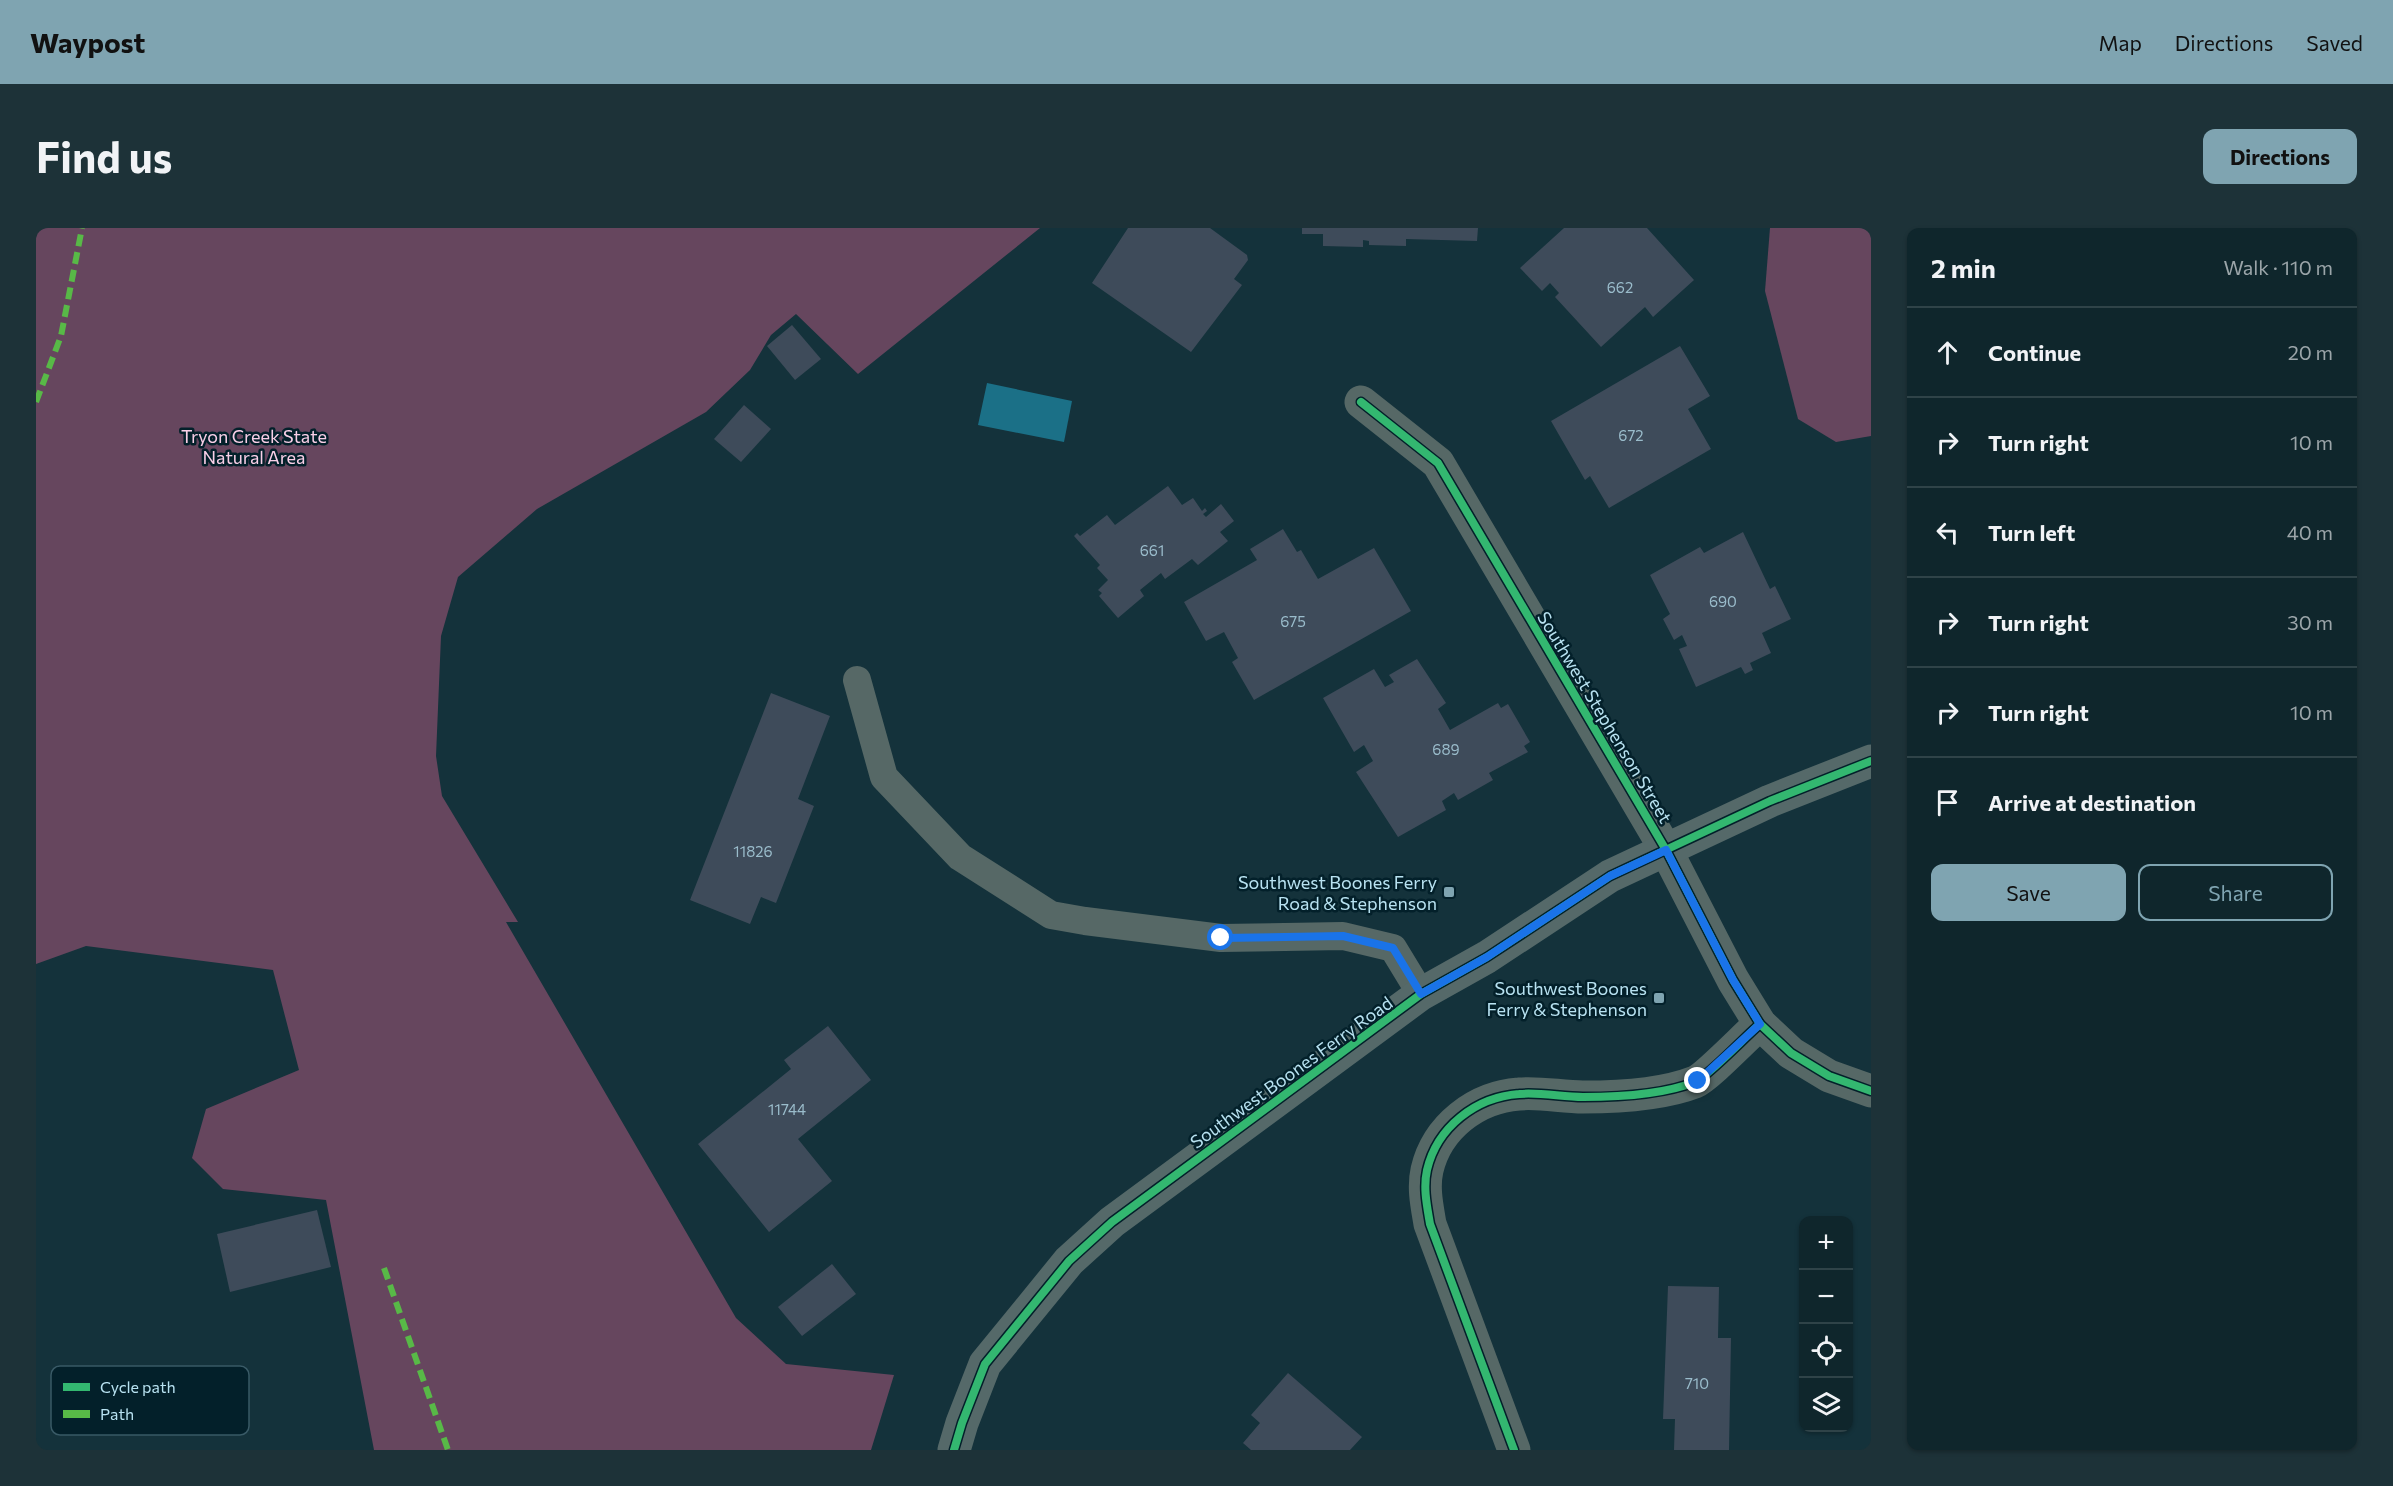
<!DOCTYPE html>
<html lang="en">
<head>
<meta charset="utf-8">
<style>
	body { margin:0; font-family:Commissioner,sans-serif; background:#1d3238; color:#f1f3f6 }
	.controls { position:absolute; right:18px; bottom:18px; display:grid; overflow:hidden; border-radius:12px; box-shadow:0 2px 4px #0004 }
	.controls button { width:54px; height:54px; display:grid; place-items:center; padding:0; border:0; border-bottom:2px solid #2f4348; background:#0f262c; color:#f1f3f6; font:30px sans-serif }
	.stop { position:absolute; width:18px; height:18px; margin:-14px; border:4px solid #1a73e8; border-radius:50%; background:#fff }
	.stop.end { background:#1a73e8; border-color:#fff; box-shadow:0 2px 6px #0008 }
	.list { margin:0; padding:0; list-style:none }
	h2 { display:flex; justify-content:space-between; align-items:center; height:78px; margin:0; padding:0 24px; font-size:26px }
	h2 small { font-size:20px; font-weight:400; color:#9ba5a9 }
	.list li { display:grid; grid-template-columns:39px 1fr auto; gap:18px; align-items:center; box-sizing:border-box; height:90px; padding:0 24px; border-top:2px solid #2f4348 }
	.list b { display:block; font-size:22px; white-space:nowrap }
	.list em { font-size:20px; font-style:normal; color:#9ba5a9 }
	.actions { display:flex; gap:12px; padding:18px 24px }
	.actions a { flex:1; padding:14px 0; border:2px solid #7fa4b1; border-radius:12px; text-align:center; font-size:21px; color:#7fa4b1 }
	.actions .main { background:#7fa4b1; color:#111 }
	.icon { flex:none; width:33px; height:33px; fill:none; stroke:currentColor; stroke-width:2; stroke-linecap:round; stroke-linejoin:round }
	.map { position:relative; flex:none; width:1835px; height:1222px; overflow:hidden; border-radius:12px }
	header { display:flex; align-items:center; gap:36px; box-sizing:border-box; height:84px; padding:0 30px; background:#7fa4b1; color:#111 }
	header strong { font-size:28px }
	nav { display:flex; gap:33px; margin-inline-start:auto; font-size:21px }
	.intro { display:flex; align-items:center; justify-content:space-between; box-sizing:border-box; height:144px; padding:0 36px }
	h1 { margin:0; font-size:42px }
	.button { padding:15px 27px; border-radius:12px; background:#7fa4b1; color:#111; font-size:21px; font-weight:700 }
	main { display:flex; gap:36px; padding:0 36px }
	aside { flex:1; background:#0f262c; border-radius:12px; box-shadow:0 2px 4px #0004 }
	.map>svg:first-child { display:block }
</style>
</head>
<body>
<header>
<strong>Waypost</strong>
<nav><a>Map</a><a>Directions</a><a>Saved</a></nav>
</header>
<div class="intro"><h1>Find us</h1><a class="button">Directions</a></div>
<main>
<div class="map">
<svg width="1835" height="1222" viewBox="0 0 1835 1222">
	<rect width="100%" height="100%" fill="#14323b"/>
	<!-- green -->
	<g fill="#66465e">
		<path d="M0,0H1004L822,146L760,86L735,107L714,142L670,184L501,281L422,349L405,408L400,528L406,568L482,694H470L700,1090L750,1136L858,1147L835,1222H338L290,972L187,961L156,930L170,881L263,842L237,742L50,718L0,736Z"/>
		<path d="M1734,0H1835V208L1800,214L1762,191L1729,63Z"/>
	</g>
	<!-- water -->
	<path fill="#1b7087" d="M951,155L1036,173L1028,214L942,197Z"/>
	<!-- building -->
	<g fill="#3e4b5a">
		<path d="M1092,0H1174L1211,27L1212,32L1198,51L1206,57L1155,124L1056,55Z"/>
		<path d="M1266,0H1442L1441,13L1370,11V18L1333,17V13L1327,12V19L1287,18V6H1266Z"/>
		<path d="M1528,0H1611L1658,52L1617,89L1609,79L1565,119L1519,69L1523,65L1514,55L1506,63L1484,40Z"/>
		<path d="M756,97L785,131L759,152L731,118Z"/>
		<path d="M1644,118L1674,168L1652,181L1675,221L1573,280L1554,248L1549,252L1515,193Z"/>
		<path d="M708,177L735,201L705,234L678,211Z"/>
		<path d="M1132,258L1146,277L1157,270L1166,283L1169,280L1171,283L1167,286L1170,289L1185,276L1198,293L1184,304L1192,313L1162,337L1156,331L1129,351L1125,345L1104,362L1108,368L1082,390L1063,368L1066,365L1062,362L1072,352L1061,340L1064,337L1038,308L1041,305L1044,308L1071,287L1079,297Z"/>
		<path d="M1247,301L1261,324L1265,322L1282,351L1338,320L1375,383L1218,472L1196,434L1202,430L1188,404L1170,413L1148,374L1221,332L1214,321Z"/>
		<path d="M1707,304L1734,361L1739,358L1755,391L1726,405L1735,425L1714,435L1717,442L1709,446L1705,439L1660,459L1643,421L1651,418L1646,407L1638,412L1627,391L1634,386L1614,347L1664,319L1668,325Z"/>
		<path d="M1381,431L1410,475L1402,481L1414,502L1462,475L1465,480L1472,476L1494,514L1488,518L1492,524L1453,545L1457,552L1422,572L1418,565L1406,573L1410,582L1362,609L1320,544L1337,533L1328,517L1318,524L1287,470L1338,441L1349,459L1358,454L1353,447Z"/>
		<path d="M735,465L794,488L762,571L778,578L740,675L725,669L714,696L654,672Z"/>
		<path d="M792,798L835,852L762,911L796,953L733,1004L662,916L755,841L748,832Z"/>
		<path d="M281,982L295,1039L194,1064L181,1006Z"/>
		<path d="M796,1036L820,1066L766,1108L742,1079Z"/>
		<path d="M1632,1058L1683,1059L1682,1110H1695L1693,1222H1638L1639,1191H1627Z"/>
		<path d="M1252,1145L1326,1209L1314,1222H1215L1207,1215L1224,1195L1215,1187Z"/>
	</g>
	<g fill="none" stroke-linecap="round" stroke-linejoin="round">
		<!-- service -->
		<path stroke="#566866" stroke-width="28" d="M821,452L848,549L924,629L1015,687L1049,693L1185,710L1307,708L1357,720L1385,766"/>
		<!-- minor -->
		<g stroke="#566866" stroke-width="33">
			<path d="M1325,174L1402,235L1630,622"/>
			<path d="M1478,1222L1394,996C1391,978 1387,960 1391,942C1401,899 1440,869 1483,866C1504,864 1526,869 1547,869C1583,869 1626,867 1659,854C1671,849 1711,807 1724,796"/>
		</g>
		<!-- tertiary -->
		<path stroke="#566866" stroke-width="33" d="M1630,622L1697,752L1724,796L1755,825L1793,848L1835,863"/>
		<!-- secondary -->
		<path stroke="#556969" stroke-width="33" d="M918,1222L926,1195L949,1136L1033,1033L1076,994L1385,766L1451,729L1574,648L1734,573L1835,533"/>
		<!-- quiet -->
		<g stroke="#58b947" stroke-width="6" stroke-dasharray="12 6" stroke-linecap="butt">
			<path d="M0,174L25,108L46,0"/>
			<path d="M348,1040L412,1222"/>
		</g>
		<!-- cycleway casing -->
		<g stroke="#03202a" stroke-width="11">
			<g id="cycleway">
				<path d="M1325,174L1402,235L1630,622L1697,752L1724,796L1755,825L1793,848L1835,863"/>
				<path d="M918,1222L926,1195L949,1136L1033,1033L1076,994L1385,766L1451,729L1574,648L1734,573L1835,533"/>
				<path d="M1478,1222L1394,996C1391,978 1387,960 1391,942C1401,899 1440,869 1483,866C1504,864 1526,869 1547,869C1583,869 1626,867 1659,854C1671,849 1711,807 1724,796"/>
			</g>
		</g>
		<!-- cycleway -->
		<use href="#cycleway" stroke="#33b770" stroke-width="8"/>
	</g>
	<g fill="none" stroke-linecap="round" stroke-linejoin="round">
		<!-- route -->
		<path stroke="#1a73e8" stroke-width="8" d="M1185,710L1307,708L1357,720L1385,766L1451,729L1574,648L1630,622L1697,752L1724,796L1662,853"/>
	</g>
	<!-- markers -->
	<g fill="#7fa4b1" stroke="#03202a" stroke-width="2">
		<rect x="1407" y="658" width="12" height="12" rx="3"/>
		<rect x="1617" y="764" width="12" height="12" rx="3"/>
	</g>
	<g text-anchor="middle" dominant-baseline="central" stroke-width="5" stroke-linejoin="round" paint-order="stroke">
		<!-- number labels -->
		<g font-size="15" fill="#9abccb">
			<text x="1584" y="59">662</text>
			<text x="1595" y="207">672</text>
			<text x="1116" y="322">661</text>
			<text x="1687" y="373">690</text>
			<text x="1257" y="393">675</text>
			<text x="1410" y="521">689</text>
			<text x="717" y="623">11826</text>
			<text x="751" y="881">11744</text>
			<text x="1661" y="1155">710</text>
		</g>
		<!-- park labels -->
		<g font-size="18" fill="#f9cfe7" stroke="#03202a">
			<text x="218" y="208">Tryon Creek State<tspan x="218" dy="21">Natural Area</tspan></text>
		</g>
		<!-- street labels -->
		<g font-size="18" fill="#b8e2f1" stroke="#03202a">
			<text transform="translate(1569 489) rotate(59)">Southwest Stephenson Street</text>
			<text transform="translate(1255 844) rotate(-36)">Southwest Boones Ferry Road</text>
		</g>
		<!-- poi labels -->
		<g font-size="18" fill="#b8e2f1" stroke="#03202a" text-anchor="end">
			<text x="1401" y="654">Southwest Boones Ferry<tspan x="1401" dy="21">Road &amp; Stephenson</tspan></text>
			<text x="1611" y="760">Southwest Boones<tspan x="1611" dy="21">Ferry &amp; Stephenson</tspan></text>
		</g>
	</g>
	<!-- legend -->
	<rect x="15" y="1138" width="198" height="69" rx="9" fill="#03202a" stroke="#395a66" stroke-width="1.5"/>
	<rect x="27" y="1155" width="27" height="8" fill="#33b770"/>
	<rect x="27" y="1182" width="27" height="8" fill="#58b947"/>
	<g font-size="16" fill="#b8e2f1">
		<text x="64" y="1165">Cycle path</text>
		<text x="64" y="1192">Path</text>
	</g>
</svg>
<div class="controls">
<button>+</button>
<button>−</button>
<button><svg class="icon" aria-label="locate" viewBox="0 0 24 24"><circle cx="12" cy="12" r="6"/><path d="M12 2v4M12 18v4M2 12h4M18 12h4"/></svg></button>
<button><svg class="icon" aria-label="layers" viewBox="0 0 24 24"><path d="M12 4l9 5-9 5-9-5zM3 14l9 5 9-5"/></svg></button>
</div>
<div class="stop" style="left:1185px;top:710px"></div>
<div class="stop end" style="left:1662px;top:853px"></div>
</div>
<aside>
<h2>2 min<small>Walk · 110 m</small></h2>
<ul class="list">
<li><svg class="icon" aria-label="ahead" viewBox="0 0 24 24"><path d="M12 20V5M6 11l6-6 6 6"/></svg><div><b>Continue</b></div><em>20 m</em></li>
<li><svg class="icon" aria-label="right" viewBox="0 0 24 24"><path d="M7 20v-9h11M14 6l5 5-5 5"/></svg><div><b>Turn right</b></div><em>10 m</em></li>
<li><svg class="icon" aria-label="left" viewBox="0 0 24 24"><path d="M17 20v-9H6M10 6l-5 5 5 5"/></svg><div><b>Turn left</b></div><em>40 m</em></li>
<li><svg class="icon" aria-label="right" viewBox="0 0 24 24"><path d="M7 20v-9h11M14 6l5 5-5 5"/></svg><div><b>Turn right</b></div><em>30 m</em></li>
<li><svg class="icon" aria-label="right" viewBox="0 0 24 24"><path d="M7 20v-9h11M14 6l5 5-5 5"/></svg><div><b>Turn right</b></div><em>10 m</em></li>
<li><svg class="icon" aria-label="arrive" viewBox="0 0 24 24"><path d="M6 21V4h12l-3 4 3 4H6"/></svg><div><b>Arrive at destination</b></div></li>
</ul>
<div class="actions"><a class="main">Save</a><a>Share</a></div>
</aside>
</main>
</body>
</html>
